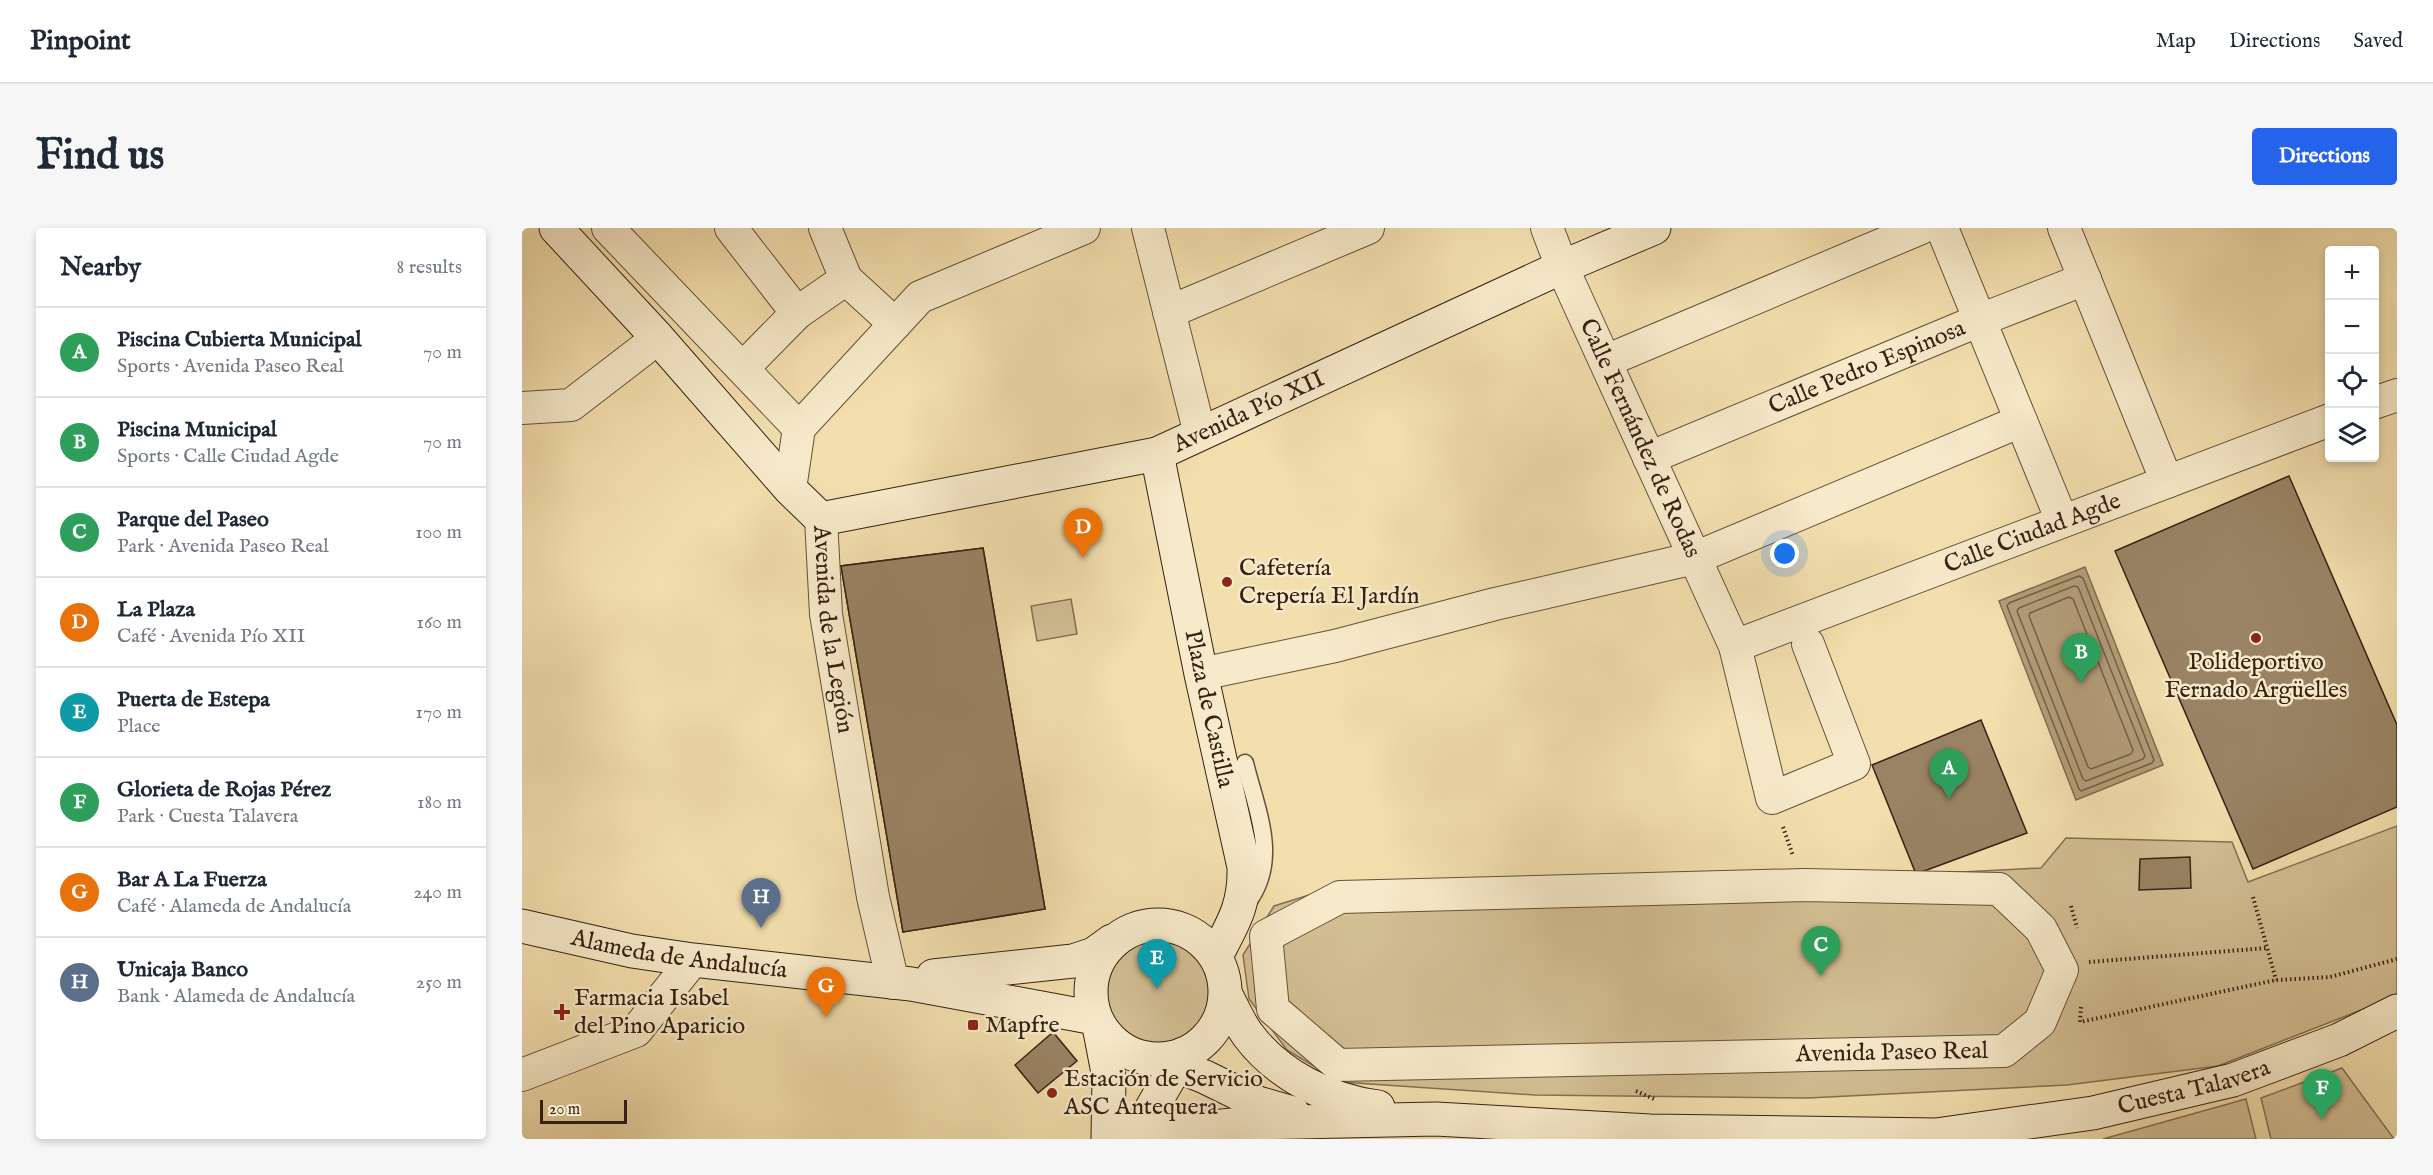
<!DOCTYPE html>
<html lang="en">
<head>
<meta charset="utf-8">
<style>
	body { margin:0; font-family:"IM FELL English",serif; background:#f6f6f7; color:#1f2937 }
	.controls { position:absolute; right:18px; top:18px; display:grid; overflow:hidden; border-radius:6px; box-shadow:0 3px 9px #0003 }
	.controls button { width:54px; height:54px; display:grid; place-items:center; padding:0; border:0; border-bottom:2px solid #e0e1e3; background:#fff; color:#1f2937; font:30px sans-serif }
	.scale { position:absolute; left:18px; bottom:15px; width:87px; box-sizing:border-box; padding-left:6px; border:3px solid #372014; border-top:0; font-size:16px; line-height:21px; white-space:nowrap; color:#372014; -webkit-text-stroke:4px #f7eaca; paint-order:stroke }
	.you { position:absolute; left:1263px; top:326px; width:21px; height:21px; margin:-15px; border:4px solid #fff; border-radius:50%; background:#1a73e8; box-shadow:0 0 0 9px #1a73e833 }
	.badge { display:grid; place-items:center; width:39px; height:39px; border-radius:50%; background:#2563eb; color:#fff; font-size:20px; font-weight:700 }
	.pin { position:absolute; translate:-50% -50px; filter:drop-shadow(0 2px 3px #0008) }
	.pin::after { content:''; position:absolute; top:32px; width:21px; height:18px; background:inherit; clip-path:polygon(0 0,100% 0,50% 100%) }
	.list { margin:0; padding:0; list-style:none }
	h2 { display:flex; justify-content:space-between; align-items:center; height:78px; margin:0; padding:0 24px; font-size:26px }
	h2 small { font-size:20px; font-weight:400; color:#747a83 }
	.list li { display:grid; grid-template-columns:39px 1fr auto; gap:18px; align-items:center; box-sizing:border-box; height:90px; padding:0 24px; border-top:2px solid #e0e1e3 }
	.list b { display:block; font-size:22px; white-space:nowrap }
	.list p { margin:0; font-size:20px; white-space:nowrap; color:#747a83 }
	.list em { font-size:20px; font-style:normal; color:#747a83 }
	.icon { flex:none; width:33px; height:33px; fill:none; stroke:currentColor; stroke-width:2; stroke-linecap:round; stroke-linejoin:round }
	.map { position:relative; flex:none; width:1875px; height:911px; overflow:hidden; border-radius:6px }
	header { display:flex; align-items:center; gap:36px; box-sizing:border-box; height:84px; padding:0 30px; background:#fff; border-bottom:2px solid #e0e1e3 }
	header strong { font-size:28px }
	nav { display:flex; gap:33px; margin-inline-start:auto; font-size:21px }
	.intro { display:flex; align-items:center; justify-content:space-between; box-sizing:border-box; height:144px; padding:0 36px }
	h1 { margin:0; font-size:42px }
	.button { padding:15px 27px; border-radius:6px; background:#2563eb; color:#fff; font-size:21px; font-weight:700 }
	main { display:flex; gap:36px; padding:0 36px }
	aside { flex:1; background:#fff; border-radius:6px; box-shadow:0 3px 9px #0003 }
	.map>svg:first-child { display:block }
</style>
</head>
<body>
<header>
<strong>Pinpoint</strong>
<nav><a>Map</a><a>Directions</a><a>Saved</a></nav>
</header>
<div class="intro"><h1>Find us</h1><a class="button">Directions</a></div>
<main>
<aside>
<h2>Nearby<small>8 results</small></h2>
<ul class="list">
<li><span class="badge" style="background:#2e9e5b">A</span><div><b>Piscina Cubierta Municipal</b><p>Sports · Avenida Paseo Real</p></div><em>70 m</em></li>
<li><span class="badge" style="background:#2e9e5b">B</span><div><b>Piscina Municipal</b><p>Sports · Calle Ciudad Agde</p></div><em>70 m</em></li>
<li><span class="badge" style="background:#2e9e5b">C</span><div><b>Parque del Paseo</b><p>Park · Avenida Paseo Real</p></div><em>100 m</em></li>
<li><span class="badge" style="background:#e8710a">D</span><div><b>La Plaza</b><p>Café · Avenida Pío XII</p></div><em>160 m</em></li>
<li><span class="badge" style="background:#0f9aa8">E</span><div><b>Puerta de Estepa</b><p>Place</p></div><em>170 m</em></li>
<li><span class="badge" style="background:#2e9e5b">F</span><div><b>Glorieta de Rojas Pérez</b><p>Park · Cuesta Talavera</p></div><em>180 m</em></li>
<li><span class="badge" style="background:#e8710a">G</span><div><b>Bar A La Fuerza</b><p>Café · Alameda de Andalucía</p></div><em>240 m</em></li>
<li><span class="badge" style="background:#5c6f8a">H</span><div><b>Unicaja Banco</b><p>Bank · Alameda de Andalucía</p></div><em>250 m</em></li>
</ul>
</aside>
<div class="map">
<svg width="1875" height="911" viewBox="0 0 1875 911">
	<rect width="100%" height="100%" fill="#f3dfae"/>
	<filter id="stains"><feTurbulence type="fractalNoise" baseFrequency=".00333" numOctaves="4"/><feColorMatrix values="0 0 0 0 .2 0 0 0 0 .09 0 0 0 0 .02 0 0 0 .5 -.17"/></filter>
	<radialGradient id="worn" r=".72"><stop offset=".6" stop-color="#630" stop-opacity="0"/><stop offset="1" stop-color="#630" stop-opacity=".3"/></radialGradient>
	<!-- green -->
	<g fill="#d3bf94" stroke="#857054" stroke-width="1.5">
		<path d="M549,371L555,406L515,413L509,378Z"/>
		<path d="M1875,598V768L1696,838L1545,857L1286,870L1013,867L818,854L765,822L727,771L721,727L752,678L832,653L1421,645L1519,640L1544,610L1710,614L1726,654Z"/>
		<circle cx="636" cy="764" r="56"/>
		<path d="M1820,840L1872,911H1749L1739,870Z"/>
		<path d="M1724,871L1734,911H1581Z"/>
	</g>
	<!-- water -->
	<path fill="#b39e7a" stroke="#816c51" stroke-width="1.5" d="M1563,339L1641,537L1554,572L1477,373Z"/>
	<g fill="none" stroke-linecap="round" stroke-linejoin="round">
		<!-- shore -->
		<g stroke="#755f47" stroke-width="1.5">
			<path d="M1557,348L1561,350L1632,532L1630,535L1559,563L1557,561L1485,378L1487,375Z"/>
			<path d="M1552,358L1556,359L1623,528L1621,531L1564,553L1561,551L1495,383L1497,380Z"/>
			<path d="M1547,369L1551,371L1611,522L1609,526L1569,541L1566,539L1507,388L1508,385Z"/>
		</g>
	</g>
	<!-- building -->
	<g fill="#998364" stroke="#372014" stroke-width="1.5" fill-rule="evenodd">
		<path d="M1767,248L1875,497V579L1731,641L1593,323Z"/>
		<path d="M461,320L523,681L381,704L319,338ZM432,359L465,559L397,570L366,370Z"/>
		<path d="M461,320L523,681L381,704L319,338Z"/>
		<path d="M1459,492L1505,605L1394,646L1350,537Z"/>
		<path d="M1668,629L1669,660L1617,662L1618,631Z"/>
		<path d="M531,804L555,833L516,865L493,837Z"/>
	</g>
	<g fill="none" stroke-linecap="round" stroke-linejoin="round">
		<!-- lane casing -->
		<g stroke="#66503a" stroke-width="19">
			<path id="lane" d="M723,535C734,581 757,628 728,671"/>
		</g>
		<!-- street casing -->
		<g stroke="#66503a" stroke-width="34">
			<g id="street">
				<path d="M86,0L277,200"/>
				<path d="M209,0L275,85L221,140"/>
				<path d="M303,0L324,51L373,96"/>
				<path d="M626,0L678,206"/>
				<path id="s1" d="M1025,0L1040,39L1213,418L1250,570L1332,536L1286,416"/>
				<path d="M1420,0L1540,293"/>
				<path d="M1542,0L1645,254"/>
				<path d="M647,84L846,0"/>
				<path d="M275,85L324,51"/>
				<path d="M1084,133L1399,0"/>
				<path d="M1852,175L1875,167"/>
				<path d="M0,180L49,177L136,110"/>
				<path id="s2" d="M1127,230L1458,92L1563,51"/>
				<path d="M268,261L277,200L398,69L562,0"/>
				<path id="s3" d="M299,291L304,386L351,669L371,755"/>
				<path id="s4" d="M1213,418L1808,192"/>
				<path d="M679,446L813,418L973,376L1173,330L1499,193"/>
				<path d="M1282,657L1477,661L1519,701L1540,742L1518,794L1482,823L816,837L751,781L744,708L818,669Z"/>
				<path d="M0,847L114,803L171,732"/>
			</g>
		</g>
		<!-- secondary casing -->
		<g stroke="#372014" stroke-width="35">
			<g id="secondary">
				<path id="s5" d="M34,0L136,110L268,261L299,291L635,226L1040,39L1132,0"/>
				<path id="s6" d="M635,226L679,446L722,639C723,678 711,695 694,728"/>
				<circle cx="636" cy="764" r="67"/>
				<path id="s7" d="M0,698L110,723L171,732L389,756L573,790"/>
				<path d="M411,748L551,733L572,726L590,713"/>
				<path d="M704,767C711,780 717,795 726,807C756,847 807,873 856,879"/>
				<path d="M577,798L587,850L586,910"/>
				<path d="M640,832L683,849L736,875L771,885"/>
				<path id="s8" d="M587,888L595,896L605,900L658,897L671,901L730,895L914,891L1128,903L1414,907L1571,885L1711,852L1817,812L1875,783"/>
				<path d="M612,911L661,826"/>
			</g>
		</g>
		<!-- path -->
		<g stroke="#372014" stroke-width="4" stroke-dasharray="1.5 3" stroke-linecap="butt">
			<path d="M1261,599L1271,628"/>
			<path d="M1731,669L1754,752"/>
			<path d="M1549,678L1555,700"/>
			<path d="M1567,734L1745,720"/>
			<path d="M1559,779L1558,794L1754,752L1808,749L1875,731"/>
			<path d="M1114,863L1132,871"/>
		</g>
		<!-- lane -->
		<use href="#lane" stroke="#f7eaca" stroke-width="16"/>
		<!-- street -->
		<use href="#street" stroke="#f7eaca" stroke-width="32"/>
		<!-- secondary -->
		<use href="#secondary" stroke="#f7eaca" stroke-width="33"/>
	</g>
	<!-- markers -->
	<g fill="#8f2418" stroke="#f7eaca" stroke-width="2">
		<circle cx="705" cy="354" r="6"/>
		<circle cx="1734" cy="410" r="6"/>
		<path d="M37 775h6v6h6v6h-6v6h-6v-6h-6v-6h6z"/>
		<rect x="445" y="791" width="12" height="12" rx="3"/>
		<circle cx="530" cy="865" r="6"/>
	</g>
	<g text-anchor="middle" dominant-baseline="central" stroke-width="5" stroke-linejoin="round" paint-order="stroke">
		<!-- street labels -->
		<g font-size="24" fill="#372014" stroke="#f7eaca">
			<text stroke="none"><textPath href="#s2" startOffset="236">Calle Pedro Espinosa</textPath></text>
			<text stroke="none"><textPath href="#s5" startOffset="837">Avenida Pío XII</textPath></text>
			<text stroke="none"><textPath href="#s1" startOffset="230">Calle Fernández de Rodas</textPath></text>
			<text stroke="none"><textPath href="#s4" startOffset="318">Calle Ciudad Agde</textPath></text>
			<text stroke="none"><textPath href="#s3" startOffset="111">Avenida de la Legión</textPath></text>
			<text stroke="none"><textPath href="#s6" startOffset="260">Plaza de Castilla</textPath></text>
			<text stroke="none"><textPath href="#s7" startOffset="160">Alameda de Andalucía</textPath></text>
			<text transform="translate(1370 825) rotate(-1)">Avenida Paseo Real</text>
			<text stroke="none"><textPath href="#s8" startOffset="1095">Cuesta Talavera</textPath></text>
		</g>
		<!-- poi labels -->
		<g font-size="24" fill="#372014" stroke="#f7eaca" text-anchor="start">
			<text x="717" y="340">Cafetería<tspan x="717" dy="28">Crepería El Jardín</tspan></text>
			<text x="1734" y="434" text-anchor="middle">Polideportivo<tspan x="1734" dy="28">Fernado Argüelles</tspan></text>
			<text x="52" y="770">Farmacia Isabel<tspan x="52" dy="28">del Pino Aparicio</tspan></text>
			<text x="463" y="797">Mapfre</text>
			<text x="542" y="851">Estación de Servicio<tspan x="542" dy="28">ASC Antequera</tspan></text>
		</g>
	</g>
	<rect width="100%" height="100%" filter="url(#stains)"/>
	<rect width="100%" height="100%" fill="url(#worn)"/>
</svg>
<div class="controls">
<button>+</button>
<button>−</button>
<button><svg class="icon" aria-label="locate" viewBox="0 0 24 24"><circle cx="12" cy="12" r="6"/><path d="M12 2v4M12 18v4M2 12h4M18 12h4"/></svg></button>
<button><svg class="icon" aria-label="layers" viewBox="0 0 24 24"><path d="M12 4l9 5-9 5-9-5zM3 14l9 5 9-5"/></svg></button>
</div>
<div class="scale">20 m</div>
<div class="you"></div>
<div class="pin badge" style="left:1427px;top:571px;background:#2e9e5b">A</div>
<div class="pin badge" style="left:1559px;top:455px;background:#2e9e5b">B</div>
<div class="pin badge" style="left:1299px;top:748px;background:#2e9e5b">C</div>
<div class="pin badge" style="left:561px;top:330px;background:#e8710a">D</div>
<div class="pin badge" style="left:635px;top:761px;background:#0f9aa8">E</div>
<div class="pin badge" style="left:1800px;top:891px;background:#2e9e5b">F</div>
<div class="pin badge" style="left:304px;top:789px;background:#e8710a">G</div>
<div class="pin badge" style="left:239px;top:700px;background:#5c6f8a">H</div>
</div>
</main>
</body>
</html>
